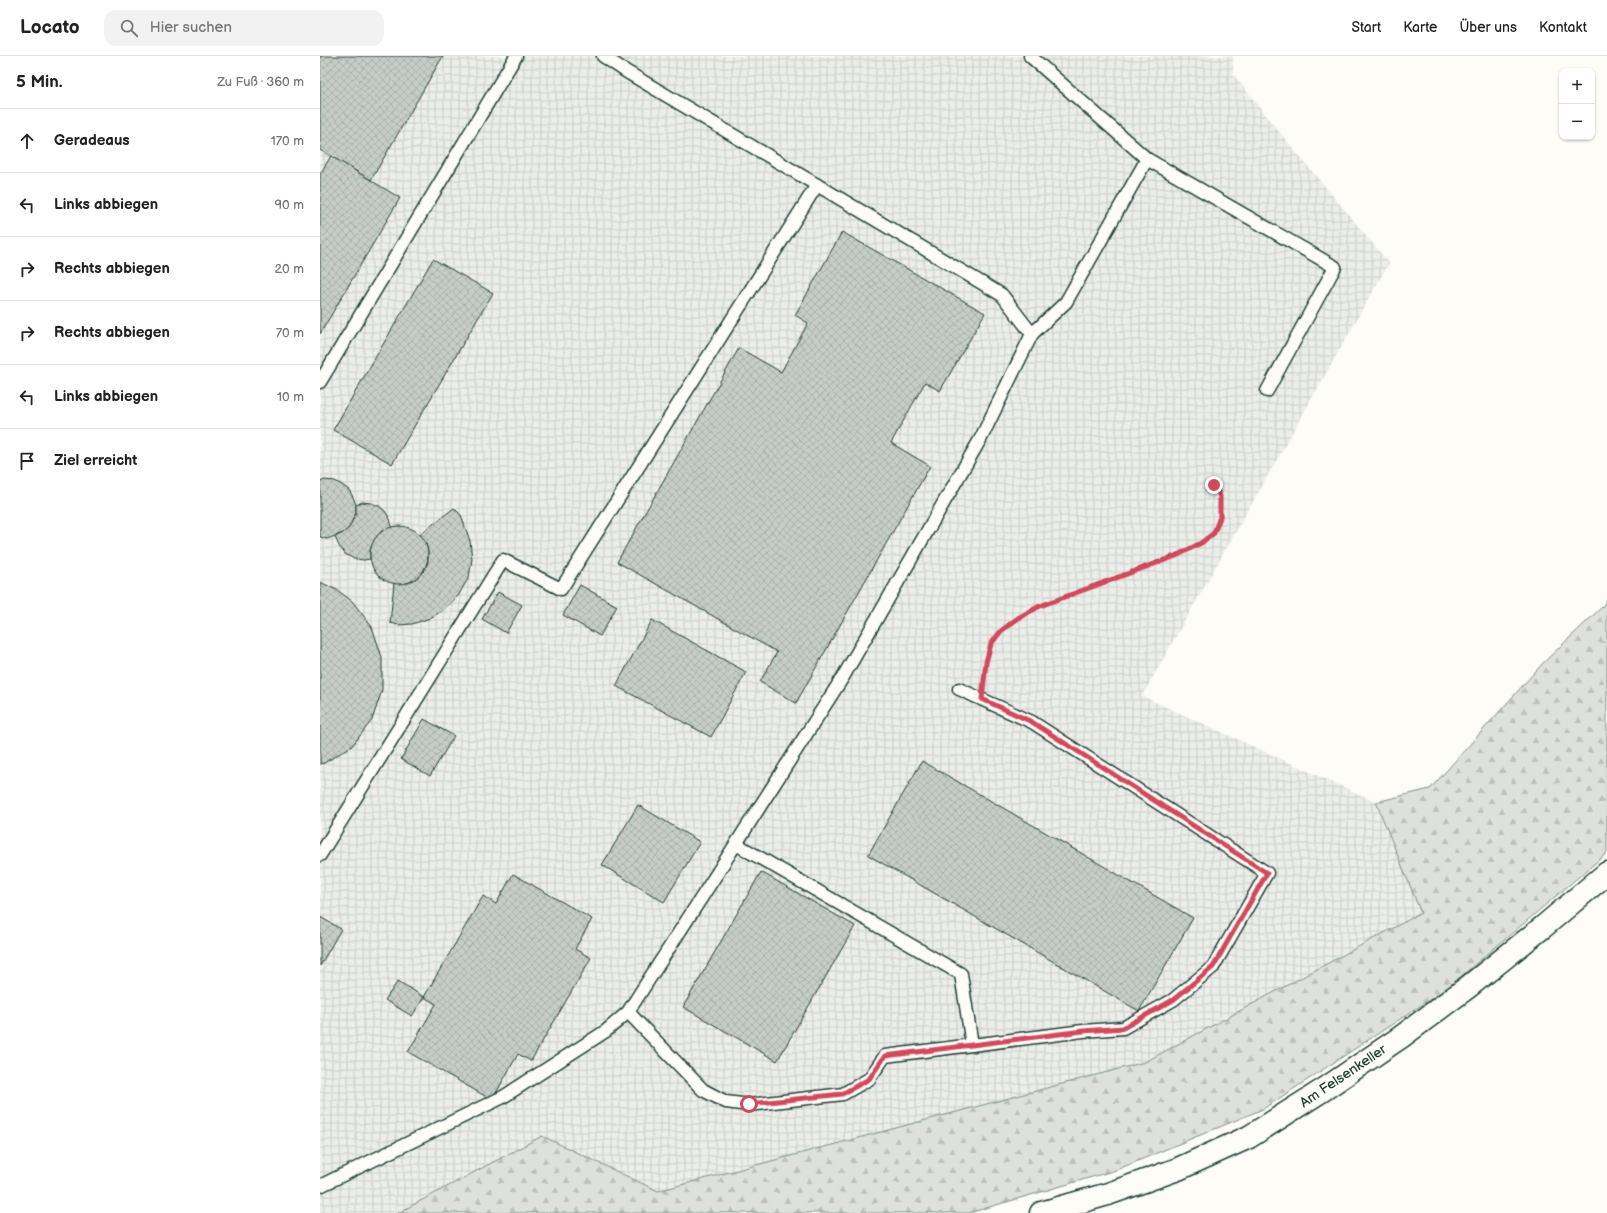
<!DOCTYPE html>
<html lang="de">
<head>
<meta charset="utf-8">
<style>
	body { margin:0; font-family:"Balsamiq Sans",sans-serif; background:#f2f2f2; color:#222 }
	.controls { position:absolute; right:12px; top:12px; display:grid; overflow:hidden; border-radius:8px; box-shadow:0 1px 3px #0004 }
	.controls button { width:36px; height:36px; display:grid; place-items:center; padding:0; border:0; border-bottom:1px solid #e0e0e0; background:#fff; color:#222; font:20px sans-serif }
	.stop { position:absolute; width:12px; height:12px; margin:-9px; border:3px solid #d1495b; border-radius:50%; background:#fff }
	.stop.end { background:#d1495b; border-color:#fff; box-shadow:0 1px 4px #0008 }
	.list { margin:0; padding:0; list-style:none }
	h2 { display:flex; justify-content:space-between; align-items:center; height:52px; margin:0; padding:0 16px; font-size:17px }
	h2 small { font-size:13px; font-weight:400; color:#767676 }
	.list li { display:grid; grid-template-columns:26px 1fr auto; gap:12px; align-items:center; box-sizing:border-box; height:64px; padding:0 16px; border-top:1px solid #e0e0e0 }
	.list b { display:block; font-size:15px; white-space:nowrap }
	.list em { font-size:13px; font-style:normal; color:#767676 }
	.icon { flex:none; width:22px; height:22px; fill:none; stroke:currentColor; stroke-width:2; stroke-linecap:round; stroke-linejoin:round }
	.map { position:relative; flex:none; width:1287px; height:1157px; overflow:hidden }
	header { display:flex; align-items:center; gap:24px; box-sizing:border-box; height:56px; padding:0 20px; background:#fff; border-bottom:1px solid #e0e0e0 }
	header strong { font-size:19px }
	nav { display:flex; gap:22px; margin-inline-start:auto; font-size:14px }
	.search { width:280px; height:36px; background:#f2f2f2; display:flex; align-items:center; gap:10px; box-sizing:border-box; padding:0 14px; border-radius:12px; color:#767676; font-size:15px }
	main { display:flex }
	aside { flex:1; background:#fff }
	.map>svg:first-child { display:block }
</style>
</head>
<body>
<header>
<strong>Locato</strong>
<div class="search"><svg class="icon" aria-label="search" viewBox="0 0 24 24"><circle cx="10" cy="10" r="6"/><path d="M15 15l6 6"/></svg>Hier suchen</div>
<nav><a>Start</a><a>Karte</a><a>Über uns</a><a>Kontakt</a></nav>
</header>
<main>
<aside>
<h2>5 Min.<small>Zu Fuß · 360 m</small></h2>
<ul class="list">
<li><svg class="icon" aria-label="ahead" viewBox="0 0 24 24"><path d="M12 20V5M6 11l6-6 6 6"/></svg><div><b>Geradeaus</b></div><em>170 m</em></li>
<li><svg class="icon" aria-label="left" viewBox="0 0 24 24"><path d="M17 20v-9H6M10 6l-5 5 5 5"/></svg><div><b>Links abbiegen</b></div><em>90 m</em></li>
<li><svg class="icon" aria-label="right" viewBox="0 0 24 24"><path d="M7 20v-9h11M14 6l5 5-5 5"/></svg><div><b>Rechts abbiegen</b></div><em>20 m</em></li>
<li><svg class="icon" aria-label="right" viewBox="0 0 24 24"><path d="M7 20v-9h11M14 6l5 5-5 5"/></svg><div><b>Rechts abbiegen</b></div><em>70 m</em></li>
<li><svg class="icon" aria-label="left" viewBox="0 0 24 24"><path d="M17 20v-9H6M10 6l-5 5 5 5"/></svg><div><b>Links abbiegen</b></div><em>10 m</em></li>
<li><svg class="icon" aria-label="arrive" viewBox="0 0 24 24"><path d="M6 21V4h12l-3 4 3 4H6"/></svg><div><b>Ziel erreicht</b></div></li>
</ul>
</aside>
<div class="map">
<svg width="1287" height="1157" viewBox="0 0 1287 1157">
	<defs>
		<pattern id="industrial-grid" width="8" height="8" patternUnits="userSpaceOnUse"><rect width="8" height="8" fill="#eceee9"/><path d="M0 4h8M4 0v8" fill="none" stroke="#cacdc8"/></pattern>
		<pattern id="forest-firs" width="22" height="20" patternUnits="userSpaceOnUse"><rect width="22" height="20" fill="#dde0db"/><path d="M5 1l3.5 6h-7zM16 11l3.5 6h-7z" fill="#bdc1bd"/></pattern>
		<pattern id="building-cross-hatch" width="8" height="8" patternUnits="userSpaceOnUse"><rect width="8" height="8" fill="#c6cdc7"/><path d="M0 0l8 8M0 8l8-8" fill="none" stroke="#aab1ac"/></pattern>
	</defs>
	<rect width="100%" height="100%" fill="#fdfcf7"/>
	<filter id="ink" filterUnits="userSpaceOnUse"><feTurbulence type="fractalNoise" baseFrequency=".025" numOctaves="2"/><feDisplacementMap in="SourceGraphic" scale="8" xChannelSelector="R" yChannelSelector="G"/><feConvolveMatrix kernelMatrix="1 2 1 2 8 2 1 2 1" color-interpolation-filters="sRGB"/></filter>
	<g filter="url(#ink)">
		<!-- industrial -->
		<path fill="url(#industrial-grid)" d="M0,0H913V18L961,78L1069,207L822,640L1056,746L1102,857L825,1006L338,1135L222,1080L78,1157H0Z"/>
		<!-- forest -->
		<path fill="url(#forest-firs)" stroke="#7e8e88" d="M1287,543V797L1126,933L943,1053L796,1114L649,1157H78L222,1080L338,1135L825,1006L1101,857L1056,746L1110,733L1223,607L1283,550Z"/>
		<!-- building -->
		<g fill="url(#building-cross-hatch)" stroke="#1f3d34">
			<path d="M0,0H123L51,124L0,94Z"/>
			<path d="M11,100L80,142L0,278V118Z"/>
			<path d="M522,176L665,257L620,335L605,326L571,387L610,410L476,647L440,626L457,596L297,506L419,292L461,316L488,267L475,259Z"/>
			<path d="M113,203L173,237L72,408L13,374Z"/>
			<path d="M5,424L15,425L22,429L29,434L33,441L36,449V457L29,472L23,477L7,483L0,481V426Z"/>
			<path d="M42,446L51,447L59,450L65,455L70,463L72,471L62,475L58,479L53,487L50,494V503L44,504L34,503L25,498L19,490L15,481L23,477L29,472L36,457V449Z"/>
			<path d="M134,452L141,459L150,485L152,503L149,521L138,540L122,555L110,562L92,568L79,569L70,567L74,527H88L97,522L104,515L108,506V496L106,487L100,478Z"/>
			<circle cx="79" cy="499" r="29"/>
			<path d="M0,526L17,534L32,545L52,571L62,601V634L52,664L32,690L4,707L0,708Z"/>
			<path d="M260,529L297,550L280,580L243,559Z"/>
			<path d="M178,536L202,549L186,577L162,563Z"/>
			<path d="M332,564L426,616L391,681L296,630Z"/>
			<path d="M104,663L134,680L110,720L81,703Z"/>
			<path d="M602,705L873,862L819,955L548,799Z"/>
			<path d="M318,749L380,786L344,846L282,809Z"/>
			<path d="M441,816L535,870L457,1005L363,951Z"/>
			<path d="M193,818L272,863L255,893L271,902L211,1005L198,998L172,1044L88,996L116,948L104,941L163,840L176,848Z"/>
			<path d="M0,861L21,873L0,910Z"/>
			<path d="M78,925L104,941L92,960L65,944Z"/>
		</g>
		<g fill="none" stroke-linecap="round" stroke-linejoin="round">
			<!-- service casing -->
			<g stroke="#1f3d34" stroke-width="15">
				<g id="service">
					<path d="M283,0L307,16L682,239L712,278"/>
					<path d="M710,0L827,103"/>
					<path d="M0,326L196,0"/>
					<path d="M416,788L641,918L652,989"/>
					<path d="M0,799L183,504L241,533L497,129"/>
					<path d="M308,956L383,1034L406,1046L429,1049L523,1038L549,1023L565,1000L763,975L803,972L853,944L893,911L947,817L712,666L639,633"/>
					<path d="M0,1130L183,1041L286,975L308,956L523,621L661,382L712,278L746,246L827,103L1015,211L947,335"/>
				</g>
			</g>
			<!-- minor casing -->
			<g stroke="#1f3d34" stroke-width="25">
				<path id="minor" d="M721,1157L788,1138L858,1113L929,1081L1003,1034L1081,981L1148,931L1223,871L1287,817"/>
			</g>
			<!-- path -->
			<path stroke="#1f3d34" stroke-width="2.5" stroke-dasharray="4 3" stroke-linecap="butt" d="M664,625L666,606L671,588L681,575L698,562L720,550L856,499L881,487L894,477L900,461V441L894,429"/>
			<!-- service -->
			<use href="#service" stroke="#fdfcf7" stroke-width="12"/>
			<!-- minor -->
			<use href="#minor" stroke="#fdfcf7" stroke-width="22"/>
		</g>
	</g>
	<g fill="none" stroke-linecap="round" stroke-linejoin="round" filter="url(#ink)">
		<!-- route -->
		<path stroke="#d1495b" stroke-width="5" d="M429,1048L522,1038L549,1023L565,1000L763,975L803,972L853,944L893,911L947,817L712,666L662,643L666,606L671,588L681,575L698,562L720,550L856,500L881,487L894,477L900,461V440L894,429"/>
	</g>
	<g text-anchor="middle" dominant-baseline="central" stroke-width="3" stroke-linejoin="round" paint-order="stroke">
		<!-- street labels -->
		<g font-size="14" fill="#1f3d34" stroke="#fdfcf7">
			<text transform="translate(1023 1020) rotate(-34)">Am Felsenkeller</text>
		</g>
	</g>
</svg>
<div class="controls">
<button>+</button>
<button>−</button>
</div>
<div class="stop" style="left:429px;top:1048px"></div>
<div class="stop end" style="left:894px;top:429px"></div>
</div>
</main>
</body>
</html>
